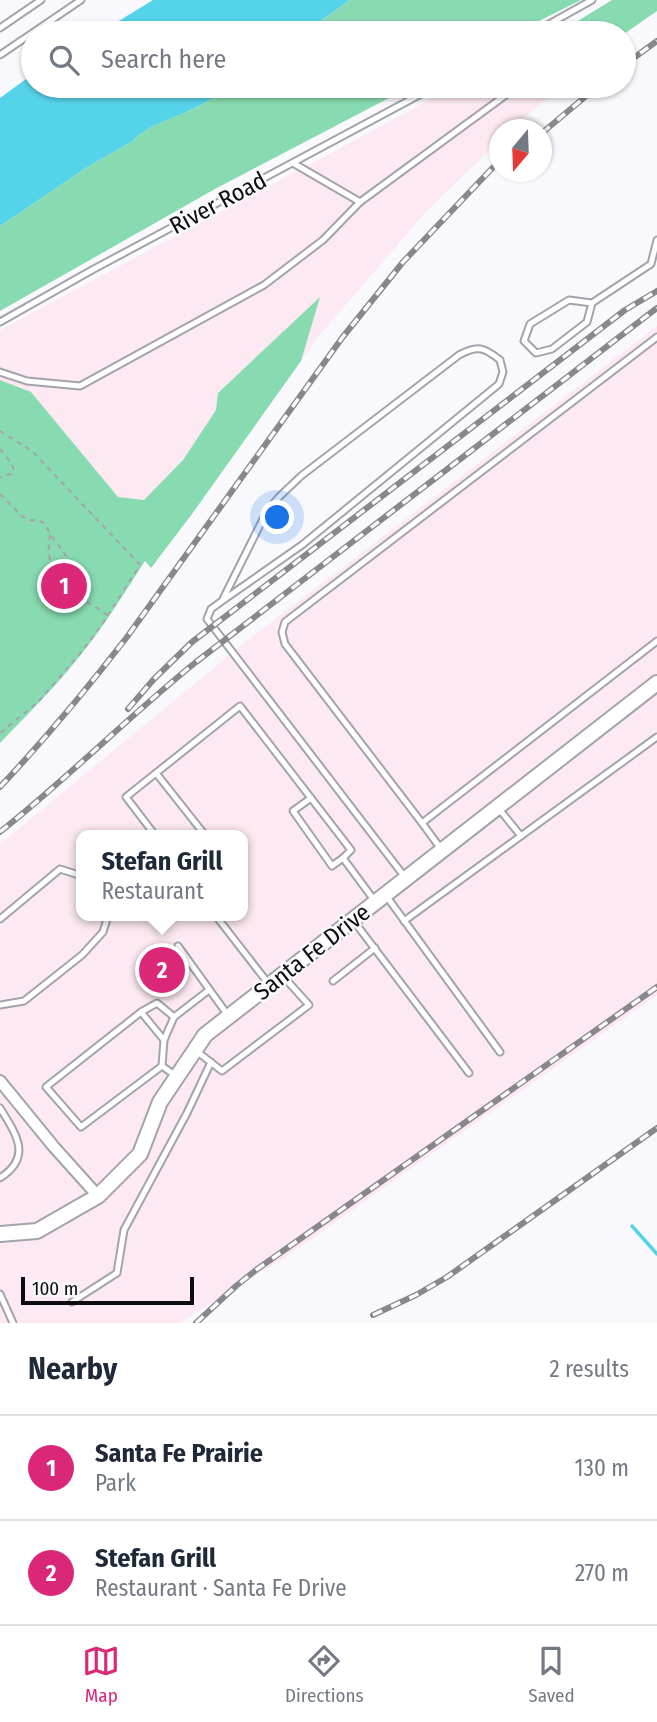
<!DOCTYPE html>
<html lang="en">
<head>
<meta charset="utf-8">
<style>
	body { margin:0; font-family:"Fira Sans Condensed",sans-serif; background:#f6f6f7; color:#1f2937 }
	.compass { position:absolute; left:489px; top:119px; width:63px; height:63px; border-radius:50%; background:#fff; box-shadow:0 2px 5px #0004; rotate:199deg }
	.scale { position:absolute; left:21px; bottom:18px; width:173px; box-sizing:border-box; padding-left:7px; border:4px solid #0d0d10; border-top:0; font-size:19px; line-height:24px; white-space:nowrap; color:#0d0d10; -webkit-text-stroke:5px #f9f9fd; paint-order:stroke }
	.you { position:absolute; left:278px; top:518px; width:24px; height:24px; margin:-18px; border:5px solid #fff; border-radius:50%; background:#1a73e8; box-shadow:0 0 0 10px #1a73e833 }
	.badge { display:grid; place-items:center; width:46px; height:46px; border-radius:50%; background:#db2777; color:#fff; font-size:23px; font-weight:700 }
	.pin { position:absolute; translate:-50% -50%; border:4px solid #fff; box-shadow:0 2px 7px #0006 }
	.popup { position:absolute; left:76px; top:830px; width:172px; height:91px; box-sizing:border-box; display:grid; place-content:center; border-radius:14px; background:#fff; filter:drop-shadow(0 2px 5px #0005); font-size:23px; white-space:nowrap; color:#747a83 }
	.popup b { font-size:26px; color:#1f2937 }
	.popup::after { content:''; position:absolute; left:50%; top:100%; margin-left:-14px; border:14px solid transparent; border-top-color:#fff }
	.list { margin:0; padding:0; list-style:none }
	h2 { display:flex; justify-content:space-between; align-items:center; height:91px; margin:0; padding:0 28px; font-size:30px }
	h2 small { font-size:23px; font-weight:400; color:#747a83 }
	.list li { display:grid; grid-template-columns:46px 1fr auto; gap:21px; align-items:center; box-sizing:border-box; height:105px; padding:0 28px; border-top:2px solid #e0e1e3 }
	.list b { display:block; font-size:26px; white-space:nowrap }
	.list p { margin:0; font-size:23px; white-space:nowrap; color:#747a83 }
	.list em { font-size:23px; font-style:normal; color:#747a83 }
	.icon { flex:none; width:38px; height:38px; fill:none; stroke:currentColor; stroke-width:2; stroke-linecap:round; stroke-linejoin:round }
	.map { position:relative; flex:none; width:657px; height:1323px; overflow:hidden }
	.search { position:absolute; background:#fff; box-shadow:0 2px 5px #0004; left:21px; right:21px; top:21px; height:77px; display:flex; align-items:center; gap:18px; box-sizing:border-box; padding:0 24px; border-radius:38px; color:#747a83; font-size:26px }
	.sheet { height:301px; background:#fff }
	nav { display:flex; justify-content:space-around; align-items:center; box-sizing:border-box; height:98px; border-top:2px solid #e0e1e3; background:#fff; font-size:19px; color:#747a83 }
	nav a { display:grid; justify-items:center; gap:4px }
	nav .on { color:#db2777 }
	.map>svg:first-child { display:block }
</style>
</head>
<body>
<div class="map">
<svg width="657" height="1323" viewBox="0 0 657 1323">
	<rect width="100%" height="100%" fill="#f9f9fd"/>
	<!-- industrial -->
	<g fill="#fde9f1" fill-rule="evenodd">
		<path d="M456,86H562L511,129L500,130L499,141L425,213L318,337L301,361L319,298L218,393L216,410L183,460L145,500L118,497L31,392L0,380V330Z"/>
		<path d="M657,326V995L286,1257L179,1323H0V844L243,644ZM82,835H242V916H82Z"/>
	</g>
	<!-- green -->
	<g fill="#88dbb1">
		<path d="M350,0H581L515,33H303Z"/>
		<path d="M612,0H657V11L624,34L571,33L568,27Z"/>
		<path d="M234,86H412L215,189L0,311V226L89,166L133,141C146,126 168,120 186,112C203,105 218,95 234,86Z"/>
		<path d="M320,297L301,361L192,514L151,568L145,561C126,590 108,620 87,647C61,681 30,712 0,743V380L31,392L118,497L144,500L183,460L216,410L218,393Z"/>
	</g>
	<!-- water -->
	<g fill="#55d3e8">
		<path d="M153,0H350L303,33H99Z"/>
		<path d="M33,74V86H234C219,95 202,105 186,112C169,120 146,126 133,141L89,166L0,226V98Z"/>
	</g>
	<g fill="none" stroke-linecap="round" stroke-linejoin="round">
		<!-- stream -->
		<path stroke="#55d3e8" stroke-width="3.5" d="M632,1226L657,1254"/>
		<!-- service casing -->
		<g stroke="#a3a3ad" stroke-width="9">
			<g id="service">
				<path d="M0,28L41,0"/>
				<path d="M533,33L592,0"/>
				<path d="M0,55L81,0"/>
				<path d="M293,163L360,202L518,86"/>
				<path d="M592,303L569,300L530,324L524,341L536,353L552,349L587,322L592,303L651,264L657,240"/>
				<path d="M0,322L92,270L436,86"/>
				<path d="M657,337L285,622L282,632L285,644L422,823L657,641"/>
				<path d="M0,372L27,381L80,386L264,285L323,240L360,202"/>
				<path d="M222,601L267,511L280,496L301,476L459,355C477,345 484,347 500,360L503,372L499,384L302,545L222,601L211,609L207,619L404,876"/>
				<path d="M156,773L205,835"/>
				<path d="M311,798L293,811L332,866L343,858"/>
				<path d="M499,809L521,836"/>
				<path d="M422,823L441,849"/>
				<path d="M155,835L126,797L240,706L351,850L343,858L374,900"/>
				<path d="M387,897L500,1052"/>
				<path d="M216,916L268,983"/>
				<path d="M0,919L60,869L82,876"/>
				<path d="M353,920L469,1073"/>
				<path d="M404,921L657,737"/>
				<path d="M178,946L227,1014"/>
				<path d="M333,981L375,948"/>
				<path d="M0,1005L24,1001L82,955L103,932L108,916"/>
				<path d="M141,1012L157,1003L174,1017"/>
				<path d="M195,1050L222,1071L309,1005L282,975"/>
				<path d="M162,1066L164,1040"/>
				<path d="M176,1076L162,1066L81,1127L46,1087L141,1012L164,1040L174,1017L209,990"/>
				<path d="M0,1108C16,1134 33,1157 0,1178"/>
				<path d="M0,1294L13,1323"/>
				<path d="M72,1302L117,1273L124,1230L187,1113L211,1062"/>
			</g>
		</g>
		<!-- minor casing -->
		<g stroke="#a3a3ad" stroke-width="14">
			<path id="minor" d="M0,1081L54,1147L98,1196"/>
		</g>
		<!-- tertiary casing -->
		<g stroke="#a3a3ad" stroke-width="18">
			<path id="tertiary" d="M0,1234L37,1231L98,1196L140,1154L160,1102L205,1035L657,683"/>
		</g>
		<!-- path -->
		<g stroke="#a4a4a8" stroke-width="2" stroke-dasharray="5 5" stroke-linecap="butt">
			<path d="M0,431L32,451L140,565L108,615"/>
			<path d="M0,449L11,463L14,470L11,474L0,477"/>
			<path d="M0,494L23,517L30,520L40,521L45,524L50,534L67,557L68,565L66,579L67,582L79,598L101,610L108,616L83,650L39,701L0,733"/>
			<path d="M50,535C47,557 48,565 66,579"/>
		</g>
		<!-- service -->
		<use href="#service" stroke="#fff" stroke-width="5"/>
		<!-- minor -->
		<use href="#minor" stroke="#fff" stroke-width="10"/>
		<!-- tertiary -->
		<use href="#tertiary" stroke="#fff" stroke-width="14"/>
		<!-- rail casing -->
		<g stroke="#88888b" stroke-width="6">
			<g id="rail">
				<path d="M624,65L657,41"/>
				<path d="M542,133L598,86"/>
				<path d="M128,709L154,679L192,642L625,310L657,291"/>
				<path d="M0,787C45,739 87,689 127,637L342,338L403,262L500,160"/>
				<path d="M0,832C68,778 129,716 196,662L657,308"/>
				<path d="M373,1315L416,1295L447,1277L657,1128"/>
				<path d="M196,1323L236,1286L256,1270L657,987"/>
			</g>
		</g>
		<!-- rail -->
		<use href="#rail" stroke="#f9f9fd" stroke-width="3.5" stroke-dasharray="10" stroke-linecap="butt"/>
	</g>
	<g text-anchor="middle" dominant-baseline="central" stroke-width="5" stroke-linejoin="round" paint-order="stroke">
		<!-- street labels -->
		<g font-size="24" fill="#0d0d10" stroke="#f9f9fd">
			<text transform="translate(218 203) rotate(-28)">River Road</text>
			<text transform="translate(312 952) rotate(-38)">Santa Fe Drive</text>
		</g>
	</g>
</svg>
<svg class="compass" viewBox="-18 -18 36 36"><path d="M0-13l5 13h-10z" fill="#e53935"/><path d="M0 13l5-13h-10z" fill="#747a83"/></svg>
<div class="scale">100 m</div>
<div class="you"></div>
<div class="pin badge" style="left:64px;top:586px">1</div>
<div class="pin badge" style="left:162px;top:970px">2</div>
<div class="popup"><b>Stefan Grill</b>Restaurant</div>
<div class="search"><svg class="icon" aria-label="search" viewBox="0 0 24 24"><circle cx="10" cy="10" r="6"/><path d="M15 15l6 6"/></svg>Search here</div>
</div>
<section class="sheet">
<h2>Nearby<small>2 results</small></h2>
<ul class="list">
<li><span class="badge">1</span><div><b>Santa Fe Prairie</b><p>Park</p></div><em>130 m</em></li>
<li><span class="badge">2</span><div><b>Stefan Grill</b><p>Restaurant · Santa Fe Drive</p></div><em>270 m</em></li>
</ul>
</section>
<nav>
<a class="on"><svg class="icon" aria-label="map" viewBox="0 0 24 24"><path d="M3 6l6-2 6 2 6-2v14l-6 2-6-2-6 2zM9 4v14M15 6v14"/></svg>Map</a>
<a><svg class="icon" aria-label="directions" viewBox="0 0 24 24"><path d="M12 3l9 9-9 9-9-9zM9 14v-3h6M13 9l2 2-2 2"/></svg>Directions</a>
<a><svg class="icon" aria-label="saved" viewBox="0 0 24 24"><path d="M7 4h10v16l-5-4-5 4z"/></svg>Saved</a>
</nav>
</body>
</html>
